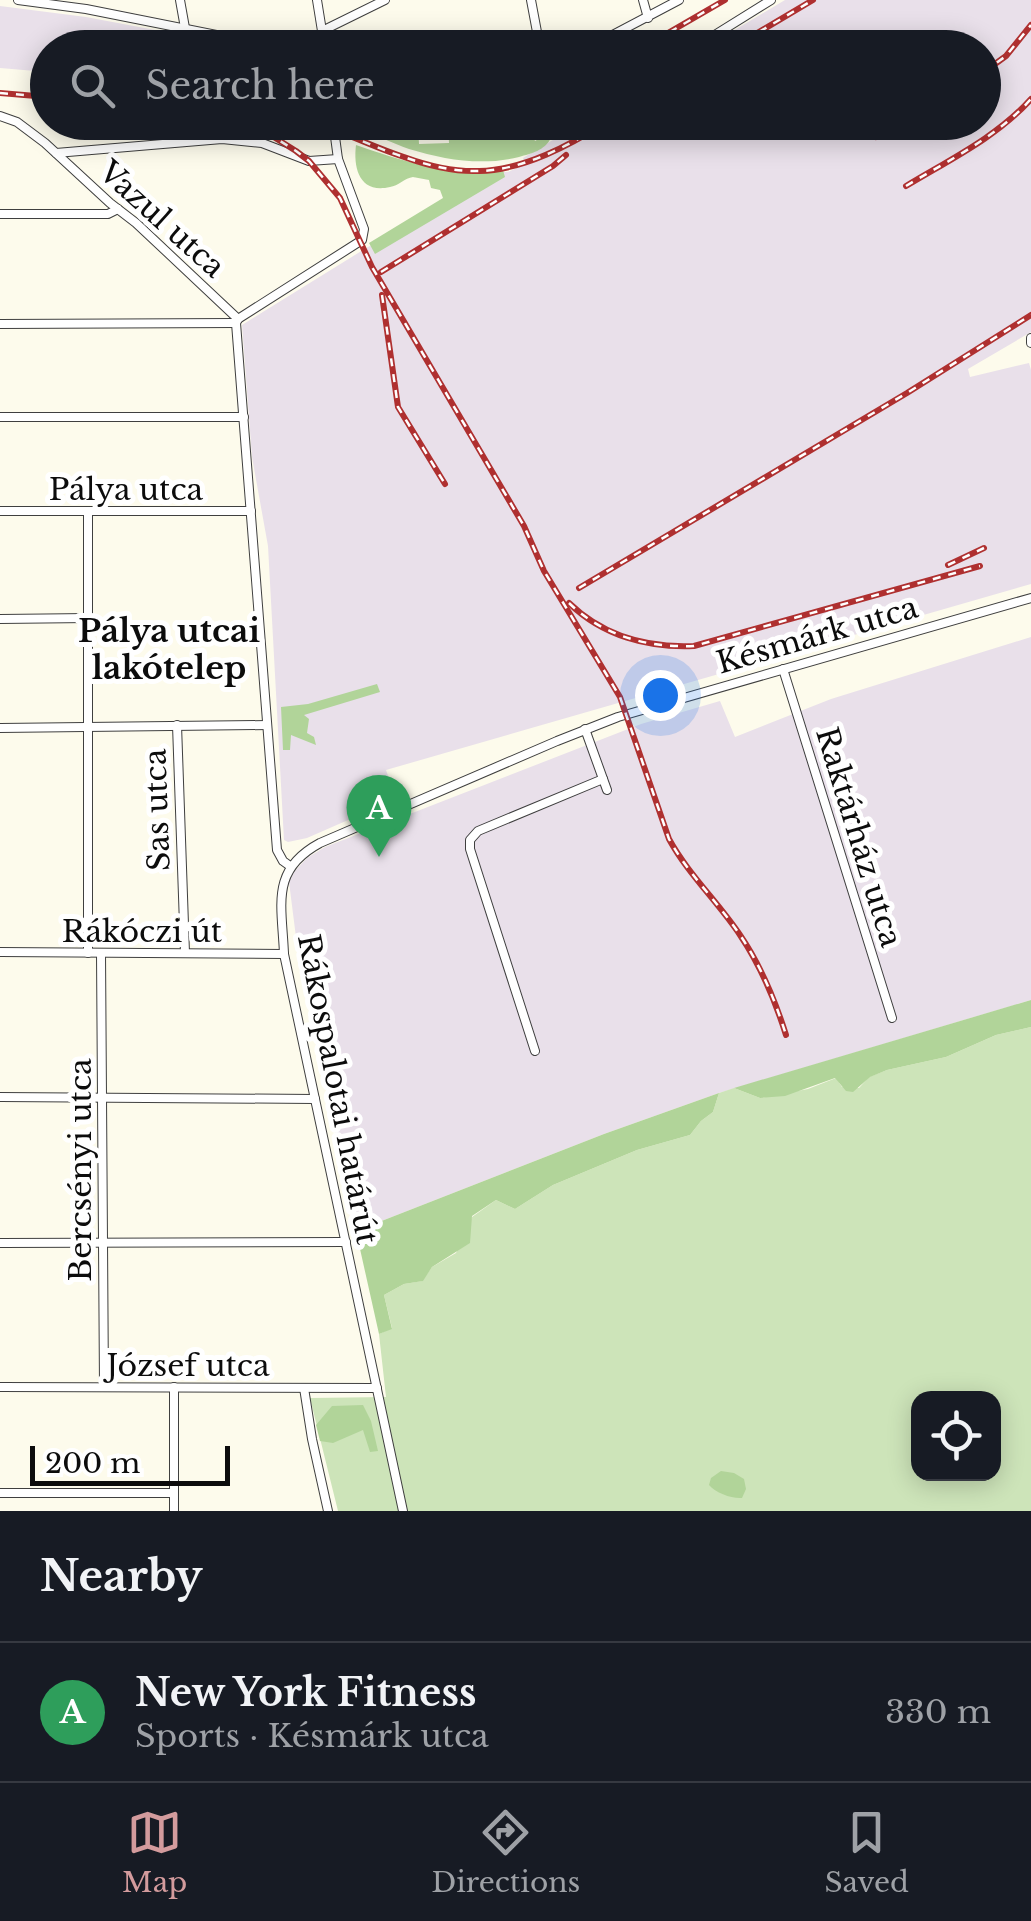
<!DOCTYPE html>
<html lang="en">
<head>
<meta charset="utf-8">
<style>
	body { margin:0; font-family:"Libre Baskerville",serif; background:#242831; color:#f1f3f6 }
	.controls { position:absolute; right:30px; bottom:30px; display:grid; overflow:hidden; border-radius:20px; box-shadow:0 5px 25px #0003 }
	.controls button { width:90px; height:90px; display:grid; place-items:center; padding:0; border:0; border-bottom:2px solid #363941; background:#171b24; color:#f1f3f6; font:50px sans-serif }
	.scale { position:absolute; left:30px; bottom:25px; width:200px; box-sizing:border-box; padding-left:10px; border:5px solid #0c0c0c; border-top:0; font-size:28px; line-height:35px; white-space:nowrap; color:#0c0c0c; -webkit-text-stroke:8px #fff; paint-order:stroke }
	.you { position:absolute; left:660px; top:695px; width:35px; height:35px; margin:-25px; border:8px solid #fff; border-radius:50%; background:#1a73e8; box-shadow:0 0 0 15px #1a73e833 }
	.badge { display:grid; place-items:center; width:65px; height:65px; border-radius:50%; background:#d39b9d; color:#fff; font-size:32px; font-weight:700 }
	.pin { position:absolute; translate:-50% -82px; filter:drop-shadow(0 2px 5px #0008) }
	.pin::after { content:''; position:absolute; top:52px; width:35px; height:30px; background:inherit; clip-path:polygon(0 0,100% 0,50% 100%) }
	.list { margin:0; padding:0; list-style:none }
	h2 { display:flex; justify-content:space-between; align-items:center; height:130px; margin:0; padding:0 40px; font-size:42px }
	h2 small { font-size:32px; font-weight:400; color:#9ea1a6 }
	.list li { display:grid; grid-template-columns:65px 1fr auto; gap:30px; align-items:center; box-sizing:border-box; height:140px; padding:0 40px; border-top:2px solid #363941 }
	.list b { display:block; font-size:38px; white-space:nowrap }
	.list p { margin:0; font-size:32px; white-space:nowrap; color:#9ea1a6 }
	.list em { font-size:32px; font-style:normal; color:#9ea1a6 }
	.icon { flex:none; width:55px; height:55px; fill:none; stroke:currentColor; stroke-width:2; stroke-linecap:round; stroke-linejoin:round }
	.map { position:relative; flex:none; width:1031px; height:1511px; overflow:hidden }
	.search { position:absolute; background:#171b24; box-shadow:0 5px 25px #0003; left:30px; right:30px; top:30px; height:110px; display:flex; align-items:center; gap:25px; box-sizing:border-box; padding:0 35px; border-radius:55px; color:#9ea1a6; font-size:38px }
	.sheet { height:270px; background:#171b24 }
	nav { display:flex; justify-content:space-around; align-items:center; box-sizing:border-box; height:140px; border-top:2px solid #363941; background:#171b24; font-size:28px; color:#9ea1a6 }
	nav a { display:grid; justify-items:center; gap:5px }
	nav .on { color:#d39b9d }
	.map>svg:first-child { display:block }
</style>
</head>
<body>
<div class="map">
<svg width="1031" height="1511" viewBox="0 0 1031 1511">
	<rect width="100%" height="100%" fill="#fdfbec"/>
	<!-- industrial -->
	<g fill="#e9e0ea">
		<path d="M785,0H1031V332L968,369L970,377L1029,363L1031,370V584L386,770L396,799L307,838L288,842L284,840L268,546L252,457L242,325L363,250L496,172H508L525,164L523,158L581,123L984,122V48L706,47Z"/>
		<path d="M0,6L86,17L155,30L152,47L48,48L47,72L0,68Z"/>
		<path d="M1031,637V1000L719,1093L604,1134L356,1231L298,953L289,882L294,872L307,858L325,847L641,724L720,701L735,737L831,699Z"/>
	</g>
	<!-- green -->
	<path fill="#cde4b9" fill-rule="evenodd" d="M1031,1027V1511H338L310,1398L386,1397L379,1334L392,1328L384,1295L404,1284L422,1281L432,1267L456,1253L472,1217L496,1200L515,1209L553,1185L637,1150L690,1135L701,1121L713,1112L719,1093L734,1088L760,1098L808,1089L836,1078L842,1087L859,1088L869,1077L887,1070L946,1057L996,1035ZM918,1398H994V1474H918Z"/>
	<!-- forest -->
	<g fill="#b1d499">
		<path d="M530,122L533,129L531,132L535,141L549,133L551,138C544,151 532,153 519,157C482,166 445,160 409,149C394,144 380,136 365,132L366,126L418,123L419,144L449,143L448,123Z"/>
		<path d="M356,145C393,158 465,182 503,170L505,177L375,254L369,243L443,198L440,190L431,188L429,180C428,180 414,177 413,177C405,178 398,186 390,187C360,194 353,169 356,145Z"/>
		<path d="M377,684L380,692L304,715L309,719L307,733L314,737L316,745L291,735L290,750H283L281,707L308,704Z"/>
		<path d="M1031,1000V1027L996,1035L946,1057L887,1070L870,1077L853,1092L846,1091L835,1078L785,1096L760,1098L734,1088Z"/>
		<path d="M719,1093L713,1112L701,1121L690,1135L637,1150L553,1185L515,1209L496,1200L472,1216L470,1243L432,1267L423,1281L404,1284L384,1295L392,1329L379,1334L356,1231L604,1134Z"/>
		<path d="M363,1405L371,1421L378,1451L370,1452L363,1430L333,1443L320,1441L316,1425L332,1406Z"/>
		<path d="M721,1471L734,1473L744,1479L746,1489L742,1498C732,1499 716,1493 709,1485L711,1478Z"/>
	</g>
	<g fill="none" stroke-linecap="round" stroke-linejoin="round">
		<!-- minor casing -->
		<g stroke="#3f3f3f" stroke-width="10">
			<g id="minor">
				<path d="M18,0L86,9L272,46L319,47"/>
				<path d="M180,0L185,28"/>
				<path d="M317,0L322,31L319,48"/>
				<path d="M531,0L540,48"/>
				<path d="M643,0L648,18"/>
				<path d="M322,31L385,0"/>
				<path d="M588,48L679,0"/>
				<path d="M694,48L771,0"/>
				<path d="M0,116L17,122L45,143L110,203L136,223L238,319"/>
				<path d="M562,129L572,122"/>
				<path d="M56,153L222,139L262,143L309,161L338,159"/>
				<path d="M0,214H108L118,209"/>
				<path d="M238,319L236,323L277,850L283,861L290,866"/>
				<path d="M238,319L362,240L364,229L338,159L333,122"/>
				<path d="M0,324L236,323"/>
				<path d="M1031,338V343"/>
				<path d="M0,417H244"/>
				<path d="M0,511H251"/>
				<path d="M0,619L89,618"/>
				<path d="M783,669L892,1018"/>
				<path d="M177,725L185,953"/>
				<path d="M0,728L267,725"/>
				<path d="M585,729L607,790"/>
				<path d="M0,952L284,954"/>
				<path d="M88,953V511"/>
				<path d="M101,953L104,1387"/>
				<path d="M535,1051L470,849V840L478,831L603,779"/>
				<path d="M0,1097L315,1099"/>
				<path d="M0,1243L346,1242"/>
				<path d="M0,1387L377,1388"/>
				<path d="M304,1388L312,1439L328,1511"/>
				<path d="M0,1493H174"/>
				<path d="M174,1511V1387"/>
				<path d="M403,1511L284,954C282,904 270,870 320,843L557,741L618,717L1031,598"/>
			</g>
		</g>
		<!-- minor -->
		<use href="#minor" stroke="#fff" stroke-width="8"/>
		<!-- rail casing -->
		<g stroke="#af3030" stroke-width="6">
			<g id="rail">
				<path d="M642,48L725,0"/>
				<path d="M732,48L813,0"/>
				<path d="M984,72L1006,56L1031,25"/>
				<path d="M0,93L48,97"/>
				<path d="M237,122L269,134L296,151L309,161L340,198L372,267L524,526L544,571L620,697L669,839C688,874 718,902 740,935C761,966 775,1000 786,1035"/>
				<path d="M302,122C339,128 369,146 404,157C426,165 455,172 479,171C524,170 570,145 607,122"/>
				<path d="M876,137L900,122"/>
				<path d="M906,186C949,160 997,137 1031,99"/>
				<path d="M381,272L553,166L566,155"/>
				<path d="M382,295L398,407L445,484"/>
				<path d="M948,565L984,548"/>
				<path d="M579,588L907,393L1031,315"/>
				<path d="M569,603C603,636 648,648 694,646L980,566"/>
			</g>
		</g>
		<!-- rail -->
		<use href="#rail" stroke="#fff" stroke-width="2.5" stroke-dasharray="8" stroke-linecap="butt"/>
	</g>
	<g text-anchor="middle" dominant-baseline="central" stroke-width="10" stroke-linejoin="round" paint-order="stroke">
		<!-- street labels -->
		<g font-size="30" fill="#0c0c0c" stroke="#fff">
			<text transform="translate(162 219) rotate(42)">Vazul utca</text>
			<text x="126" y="489">Pálya utca</text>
			<text transform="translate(817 635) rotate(-16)">Késmárk utca</text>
			<text transform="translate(157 810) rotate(-92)">Sas utca</text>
			<text transform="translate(859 837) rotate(73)">Raktárház utca</text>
			<text x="142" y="931">Rákóczi út</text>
			<text transform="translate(338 1089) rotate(79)">Rákospalotai határút</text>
			<text transform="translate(80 1170) rotate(-90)">Bercsényi utca</text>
			<text x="188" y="1365">József utca</text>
		</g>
		<!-- neighbourhood labels -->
		<g font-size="32" font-weight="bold" fill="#0c0c0c" stroke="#fff">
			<text x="169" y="631">Pálya utcai<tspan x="169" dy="37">lakótelep</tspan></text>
		</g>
	</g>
</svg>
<div class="controls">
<button><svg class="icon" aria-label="locate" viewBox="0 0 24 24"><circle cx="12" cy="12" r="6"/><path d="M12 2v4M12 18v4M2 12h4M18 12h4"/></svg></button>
</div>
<div class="scale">200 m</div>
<div class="you"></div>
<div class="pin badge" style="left:379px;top:857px;background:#2e9e5b">A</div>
<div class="search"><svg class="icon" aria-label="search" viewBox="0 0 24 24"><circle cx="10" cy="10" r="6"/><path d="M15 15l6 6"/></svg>Search here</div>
</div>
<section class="sheet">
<h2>Nearby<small></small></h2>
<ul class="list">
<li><span class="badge" style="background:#2e9e5b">A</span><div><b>New York Fitness</b><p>Sports · Késmárk utca</p></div><em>330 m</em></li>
</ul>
</section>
<nav>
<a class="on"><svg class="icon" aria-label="map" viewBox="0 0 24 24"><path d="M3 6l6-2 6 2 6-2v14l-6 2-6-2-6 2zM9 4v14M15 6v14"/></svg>Map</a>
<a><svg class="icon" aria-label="directions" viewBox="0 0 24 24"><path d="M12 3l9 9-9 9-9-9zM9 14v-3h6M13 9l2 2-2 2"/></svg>Directions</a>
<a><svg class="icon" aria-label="saved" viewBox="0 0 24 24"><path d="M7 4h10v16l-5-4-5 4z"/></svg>Saved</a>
</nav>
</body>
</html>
